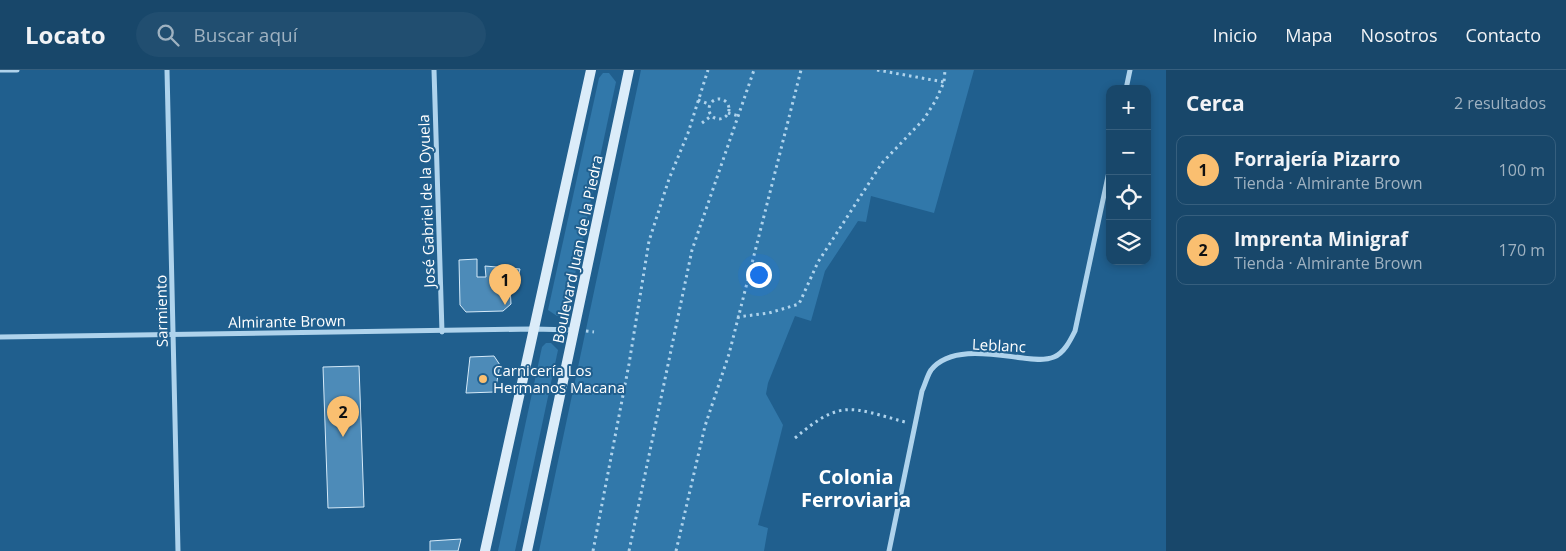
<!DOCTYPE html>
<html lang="es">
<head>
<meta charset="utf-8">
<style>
	body { margin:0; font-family:"Open Sans",sans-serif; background:#214e70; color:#f1f3f6 }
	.controls { position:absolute; right:15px; top:15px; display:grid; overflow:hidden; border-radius:10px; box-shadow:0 2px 8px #0003 }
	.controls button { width:45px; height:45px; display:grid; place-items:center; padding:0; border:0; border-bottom:1px solid #365f7e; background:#18476a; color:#f1f3f6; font:25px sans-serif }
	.you { position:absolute; left:758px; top:204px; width:18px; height:18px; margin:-12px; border:4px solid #fff; border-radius:50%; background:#1a73e8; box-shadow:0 0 0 8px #1a73e833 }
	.badge { display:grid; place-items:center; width:32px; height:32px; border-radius:50%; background:#fabf70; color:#111; font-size:16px; font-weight:700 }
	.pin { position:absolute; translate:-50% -41px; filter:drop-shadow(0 1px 2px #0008) }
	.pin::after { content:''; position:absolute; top:26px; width:18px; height:15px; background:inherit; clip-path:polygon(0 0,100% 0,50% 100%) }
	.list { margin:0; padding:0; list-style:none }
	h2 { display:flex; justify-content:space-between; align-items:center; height:65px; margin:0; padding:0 20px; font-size:21px }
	h2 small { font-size:16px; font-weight:400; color:#9fb2c1 }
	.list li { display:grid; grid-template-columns:32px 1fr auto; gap:15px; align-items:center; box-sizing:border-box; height:70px; margin:0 10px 10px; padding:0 10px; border:1px solid #365f7e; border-radius:10px }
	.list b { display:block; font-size:19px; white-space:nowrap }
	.list p { margin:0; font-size:16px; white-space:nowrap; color:#9fb2c1 }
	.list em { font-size:16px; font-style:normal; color:#9fb2c1 }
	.icon { flex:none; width:28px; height:28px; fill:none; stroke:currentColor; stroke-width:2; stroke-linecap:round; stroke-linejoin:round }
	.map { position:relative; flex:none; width:1166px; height:481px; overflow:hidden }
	header { display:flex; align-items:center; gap:30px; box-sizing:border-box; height:70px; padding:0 25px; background:#18476a; border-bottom:1px solid #365f7e }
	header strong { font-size:24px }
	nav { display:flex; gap:28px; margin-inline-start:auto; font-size:18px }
	.search { width:350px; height:45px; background:#214e70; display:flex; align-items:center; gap:12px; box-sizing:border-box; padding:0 18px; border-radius:28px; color:#9fb2c1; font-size:19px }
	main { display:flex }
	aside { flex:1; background:#18476a }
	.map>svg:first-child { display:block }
</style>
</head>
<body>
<header>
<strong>Locato</strong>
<div class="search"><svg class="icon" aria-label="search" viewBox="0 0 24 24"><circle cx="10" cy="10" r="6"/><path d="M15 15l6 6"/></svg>Buscar aquí</div>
<nav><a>Inicio</a><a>Mapa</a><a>Nosotros</a><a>Contacto</a></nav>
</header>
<main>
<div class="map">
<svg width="1166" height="481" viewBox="0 0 1166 481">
	<rect width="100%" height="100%" fill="#205f8e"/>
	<!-- green -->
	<g fill="#3178aa">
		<path d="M641,0H974L934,143L871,126L866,152L858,151L825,201L811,251L795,246L768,313L766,324L783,355L758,455L768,458L764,481H539Z"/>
		<path d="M603,3H609L616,12L567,242L557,246L548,240L599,8Z"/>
		<path d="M546,273H551L558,280L515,481H498L542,277Z"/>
	</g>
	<!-- building -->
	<g fill="#4d8bb8" stroke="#d5eaf9">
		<path d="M477,189V207H486L485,196L520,199L516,217H510L511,234L503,241L466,242L460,235L459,190Z"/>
		<path d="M494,286L500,295L495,322L466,323L470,287Z"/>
		<path d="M359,296L364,437L328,438L323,297Z"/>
		<path d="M461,469L458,481H430V471Z"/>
	</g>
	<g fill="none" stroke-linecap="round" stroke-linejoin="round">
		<!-- path -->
		<g stroke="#afd3ec" stroke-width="3" stroke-dasharray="2.5 4" stroke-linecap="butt">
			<path d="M877,0L944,12"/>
			<circle cx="719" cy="39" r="10"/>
			<path d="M698,30L709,34"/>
			<path d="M728,43L739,46"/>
			<path d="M702,53L711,46"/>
			<path d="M737,247L769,243L799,234L818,192L882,93L924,49L936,30L944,12L945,0"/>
			<path d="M586,261L594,262"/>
			<path d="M795,368C841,329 850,337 905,352"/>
			<path d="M593,481L629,294L649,171L669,109L688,63L708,0"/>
			<path d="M629,481L692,180L754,0"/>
			<path d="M676,481L705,356L729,284L801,0"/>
		</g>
		<!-- street -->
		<g stroke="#afd3ec" stroke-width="5">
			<path d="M0,0H17"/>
			<path d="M167,0L178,481"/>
			<path d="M434,0L442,262"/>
			<path d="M1126,19L1130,0"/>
			<path d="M0,267L533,259L575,260"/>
			<path d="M889,481L922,321C925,315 927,306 931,300C951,275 996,285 1023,288C1033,289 1044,291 1054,287C1064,283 1070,271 1075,261L1110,97"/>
		</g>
		<!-- secondary -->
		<g stroke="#dbecf9" stroke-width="10">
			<path d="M485,481L591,0"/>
			<path d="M527,481L629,0"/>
		</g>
	</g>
	<!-- markers -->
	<circle fill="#fabf70" stroke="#205f8e" stroke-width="2" cx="483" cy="309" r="5"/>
	<g text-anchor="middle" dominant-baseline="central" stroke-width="4" stroke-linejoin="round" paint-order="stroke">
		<!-- street labels -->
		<g font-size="15" fill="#fff" stroke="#205f8e">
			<text transform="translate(426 131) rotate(-92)">José Gabriel de la Oyuela</text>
			<text transform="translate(577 179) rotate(-78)">Boulevard Juan de la Piedra</text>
			<text transform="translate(161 241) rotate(-91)">Sarmiento</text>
			<text transform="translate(287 251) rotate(-1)">Almirante Brown</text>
			<text transform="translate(999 275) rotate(3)">Leblanc</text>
		</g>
		<!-- poi labels -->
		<g font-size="15" fill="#fff" stroke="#205f8e" text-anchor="start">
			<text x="493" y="300">Carnicería Los<tspan x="493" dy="17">Hermanos Macana</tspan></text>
		</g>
		<!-- district labels -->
		<g font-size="20" font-weight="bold" fill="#fff" stroke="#205f8e">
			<text x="856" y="406">Colonia<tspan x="856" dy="23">Ferroviaria</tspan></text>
		</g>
	</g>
</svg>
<div class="controls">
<button>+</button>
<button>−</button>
<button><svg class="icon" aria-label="locate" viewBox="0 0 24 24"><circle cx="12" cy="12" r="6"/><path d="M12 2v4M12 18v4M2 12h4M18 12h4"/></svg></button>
<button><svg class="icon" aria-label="layers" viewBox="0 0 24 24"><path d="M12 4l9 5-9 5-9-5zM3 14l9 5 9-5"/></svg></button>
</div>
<div class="you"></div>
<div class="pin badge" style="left:505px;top:235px">1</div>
<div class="pin badge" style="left:343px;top:367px">2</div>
</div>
<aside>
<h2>Cerca<small>2 resultados</small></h2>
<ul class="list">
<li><span class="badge">1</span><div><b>Forrajería Pizarro</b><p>Tienda · Almirante Brown</p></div><em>100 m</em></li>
<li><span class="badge">2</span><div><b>Imprenta Minigraf</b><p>Tienda · Almirante Brown</p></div><em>170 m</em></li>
</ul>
</aside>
</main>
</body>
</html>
